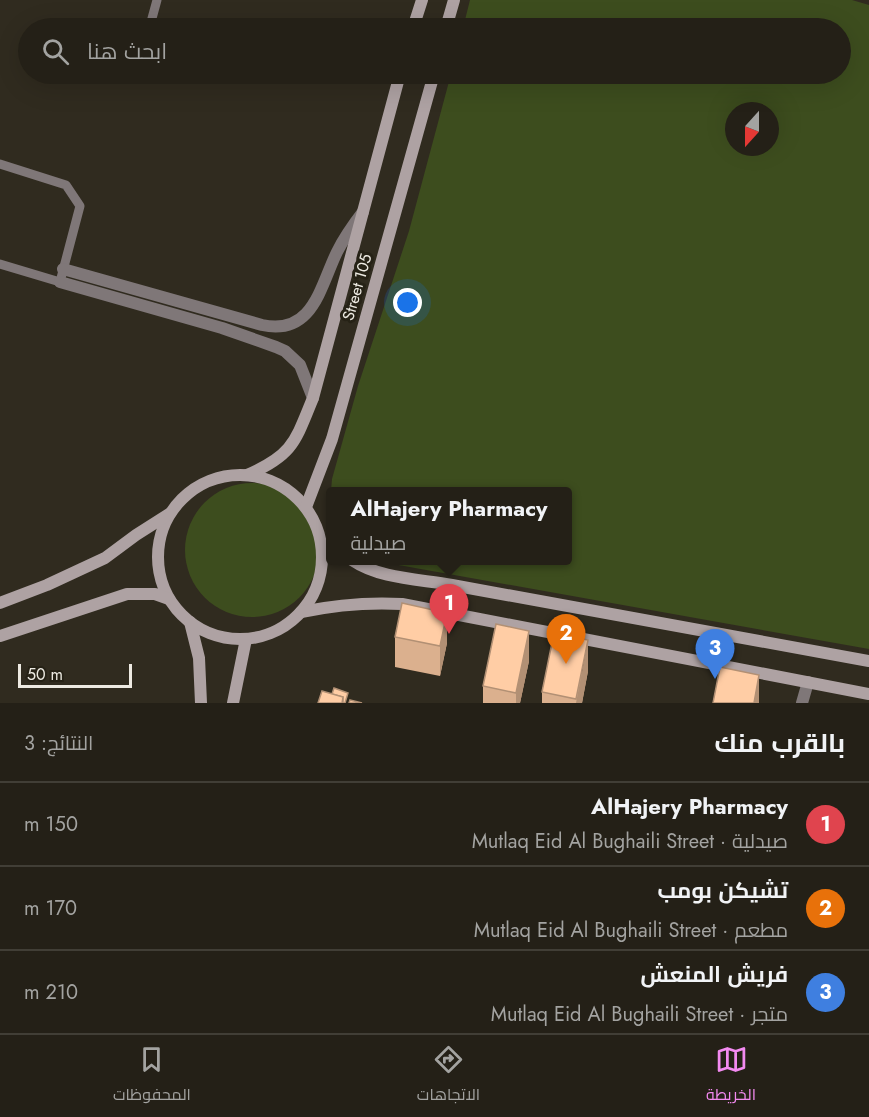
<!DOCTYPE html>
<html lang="ar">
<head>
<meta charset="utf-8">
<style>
	body { margin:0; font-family:Jost,Cairo,sans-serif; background:#2c2820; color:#f1f3f6; direction:rtl }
	.compass { position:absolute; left:725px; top:102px; width:54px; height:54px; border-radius:50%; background:#242017; box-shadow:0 6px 24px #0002; rotate:201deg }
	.scale { position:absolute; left:18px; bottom:15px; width:114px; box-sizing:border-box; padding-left:6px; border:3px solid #edeae2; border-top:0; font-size:16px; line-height:21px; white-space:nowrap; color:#edeae2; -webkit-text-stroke:4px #262216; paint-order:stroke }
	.you { position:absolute; left:408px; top:303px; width:21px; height:21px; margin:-15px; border:4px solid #fff; border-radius:50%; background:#1a73e8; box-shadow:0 0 0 9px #1a73e833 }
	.badge { display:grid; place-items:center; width:39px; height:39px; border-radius:50%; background:#f38af1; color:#fff; font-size:20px; font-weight:700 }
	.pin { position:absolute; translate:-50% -50px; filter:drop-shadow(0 2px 3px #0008) }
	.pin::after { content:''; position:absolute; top:32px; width:21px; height:18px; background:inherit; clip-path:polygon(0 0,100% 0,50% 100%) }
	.popup { position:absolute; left:326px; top:487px; width:246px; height:78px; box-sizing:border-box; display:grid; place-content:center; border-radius:6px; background:#242017; filter:drop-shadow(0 2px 4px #0005); font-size:20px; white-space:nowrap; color:#a3a3a1 }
	.popup b { font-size:22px; color:#f1f3f6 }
	.popup::after { content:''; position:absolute; left:50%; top:100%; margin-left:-12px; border:12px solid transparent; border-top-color:#242017 }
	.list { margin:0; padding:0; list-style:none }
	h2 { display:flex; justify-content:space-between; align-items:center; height:78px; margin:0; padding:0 24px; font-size:26px }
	h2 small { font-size:20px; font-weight:400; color:#a3a3a1 }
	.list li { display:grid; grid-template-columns:39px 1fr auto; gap:18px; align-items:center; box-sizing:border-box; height:84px; padding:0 24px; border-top:2px solid #413e36 }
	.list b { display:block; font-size:22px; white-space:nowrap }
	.list p { margin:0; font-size:20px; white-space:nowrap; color:#a3a3a1 }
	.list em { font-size:20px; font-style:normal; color:#a3a3a1 }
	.icon { flex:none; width:33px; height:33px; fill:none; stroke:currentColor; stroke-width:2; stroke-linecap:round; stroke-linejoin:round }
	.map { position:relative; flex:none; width:869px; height:703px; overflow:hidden; direction:ltr }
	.search { position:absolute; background:#242017; box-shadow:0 6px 24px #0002; left:18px; right:18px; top:18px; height:66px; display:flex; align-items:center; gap:15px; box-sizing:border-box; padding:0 21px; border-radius:33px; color:#a3a3a1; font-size:22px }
	.sheet { height:330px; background:#242017 }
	nav { display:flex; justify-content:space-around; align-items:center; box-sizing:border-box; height:84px; border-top:2px solid #413e36; background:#242017; font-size:16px; color:#a3a3a1 }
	nav a { display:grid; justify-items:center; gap:3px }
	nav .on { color:#f38af1 }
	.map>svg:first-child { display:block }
</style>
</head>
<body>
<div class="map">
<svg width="869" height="703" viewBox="0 0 869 703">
	<rect width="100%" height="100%" fill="#302b1f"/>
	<!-- green -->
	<g fill="#3d4d1e" fill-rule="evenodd">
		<path d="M470,0H852L869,5V649L376,561L568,560V492L331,491L332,479L358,386L409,231L451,74H840V28H463ZM734,111H770V147H734Z"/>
		<circle cx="252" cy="550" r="67"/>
	</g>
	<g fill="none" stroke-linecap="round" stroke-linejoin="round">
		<!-- lane -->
		<g stroke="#7f7778" stroke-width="9">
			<path d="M151,22L157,0"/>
			<path d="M0,164L66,185L80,206L60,282L0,264"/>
		</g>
		<!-- street -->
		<g stroke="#7f7778" stroke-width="12">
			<path d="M63,269L262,325C313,336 320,287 337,252C344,238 353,225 363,212"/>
			<path d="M60,282L222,328L276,347L285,351L300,365L313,398"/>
			<path d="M802,703L808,682"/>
		</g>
		<!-- secondary -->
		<g stroke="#aea2a3" stroke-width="12">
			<path d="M413,28L422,0"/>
			<path d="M446,28L454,0"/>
			<path d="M247,475C293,455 295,442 313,398L400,74"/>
			<circle cx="240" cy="557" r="82"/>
			<path d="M306,507L332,439L434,74"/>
			<path d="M352,560C380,579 419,579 452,585L869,661"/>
			<path d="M0,603L47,585L105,558L136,535L169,514"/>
			<path d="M301,612C335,605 367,602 402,604L869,694"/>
			<path d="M190,622L199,658L201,703"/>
			<path d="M0,636L127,594H155L169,599"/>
			<path d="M233,703L246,639"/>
		</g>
	</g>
	<!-- wall -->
	<g fill="#dbb08e">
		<path d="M395,637L447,643L440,676L395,667Z"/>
		<path d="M529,661L520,703H483V686Z"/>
		<path d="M588,671L582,703H542V692Z"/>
	</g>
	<!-- shaded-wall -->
	<g fill="#b29074">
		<path d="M447,613V643L440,676V646Z"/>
		<path d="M529,631V661L520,703H516V693Z"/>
		<path d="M588,640V671L582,703H576Z"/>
		<path d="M759,675V703H754Z"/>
	</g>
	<!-- building -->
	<g fill="#ffcda5" stroke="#b29074" stroke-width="1.5">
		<path d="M402,603L447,613L440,646L395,637Z"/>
		<path d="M496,624L529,631L516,693L483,686Z"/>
		<path d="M554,633L588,640L576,699L542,692Z"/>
		<path d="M720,667L759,675L754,703H713Z"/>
		<path d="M334,688L348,693L345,703H343V697L332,694Z"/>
		<path d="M322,691L343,697L342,703H318Z"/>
		<path d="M350,700L362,703H349Z"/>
	</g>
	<g text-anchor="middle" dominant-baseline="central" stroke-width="6" stroke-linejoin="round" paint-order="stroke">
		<!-- street labels -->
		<g font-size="16" fill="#edeae2" stroke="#262216">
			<text transform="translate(357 287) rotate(-74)">Street 105</text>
		</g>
	</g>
</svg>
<svg class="compass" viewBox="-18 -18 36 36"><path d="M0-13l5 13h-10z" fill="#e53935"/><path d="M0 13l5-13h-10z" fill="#a3a3a1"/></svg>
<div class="scale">50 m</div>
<div class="you"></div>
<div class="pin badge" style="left:449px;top:634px;background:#e0444e">1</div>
<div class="popup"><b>AlHajery Pharmacy</b>صيدلية</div>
<div class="pin badge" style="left:566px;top:664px;background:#e8710a">2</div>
<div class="pin badge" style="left:715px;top:679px;background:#3f7fe0">3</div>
<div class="search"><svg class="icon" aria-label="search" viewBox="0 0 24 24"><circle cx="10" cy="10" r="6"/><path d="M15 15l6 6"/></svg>ابحث هنا</div>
</div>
<section class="sheet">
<h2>بالقرب منك<small>النتائج: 3</small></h2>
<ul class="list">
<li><span class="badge" style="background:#e0444e">1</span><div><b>AlHajery Pharmacy</b><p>صيدلية · Mutlaq Eid Al Bughaili Street</p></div><em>150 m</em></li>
<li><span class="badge" style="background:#e8710a">2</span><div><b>تشيكن بومب</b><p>مطعم · Mutlaq Eid Al Bughaili Street</p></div><em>170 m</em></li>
<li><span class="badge" style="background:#3f7fe0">3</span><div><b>فريش المنعش</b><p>متجر · Mutlaq Eid Al Bughaili Street</p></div><em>210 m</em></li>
</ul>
</section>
<nav>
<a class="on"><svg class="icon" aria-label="map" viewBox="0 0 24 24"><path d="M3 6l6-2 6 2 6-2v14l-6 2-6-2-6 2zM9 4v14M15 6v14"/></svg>الخريطة</a>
<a><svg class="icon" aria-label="directions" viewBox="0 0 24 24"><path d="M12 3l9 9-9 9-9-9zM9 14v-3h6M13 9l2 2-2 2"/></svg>الاتجاهات</a>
<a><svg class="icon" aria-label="saved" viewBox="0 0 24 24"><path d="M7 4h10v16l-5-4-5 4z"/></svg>المحفوظات</a>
</nav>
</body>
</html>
